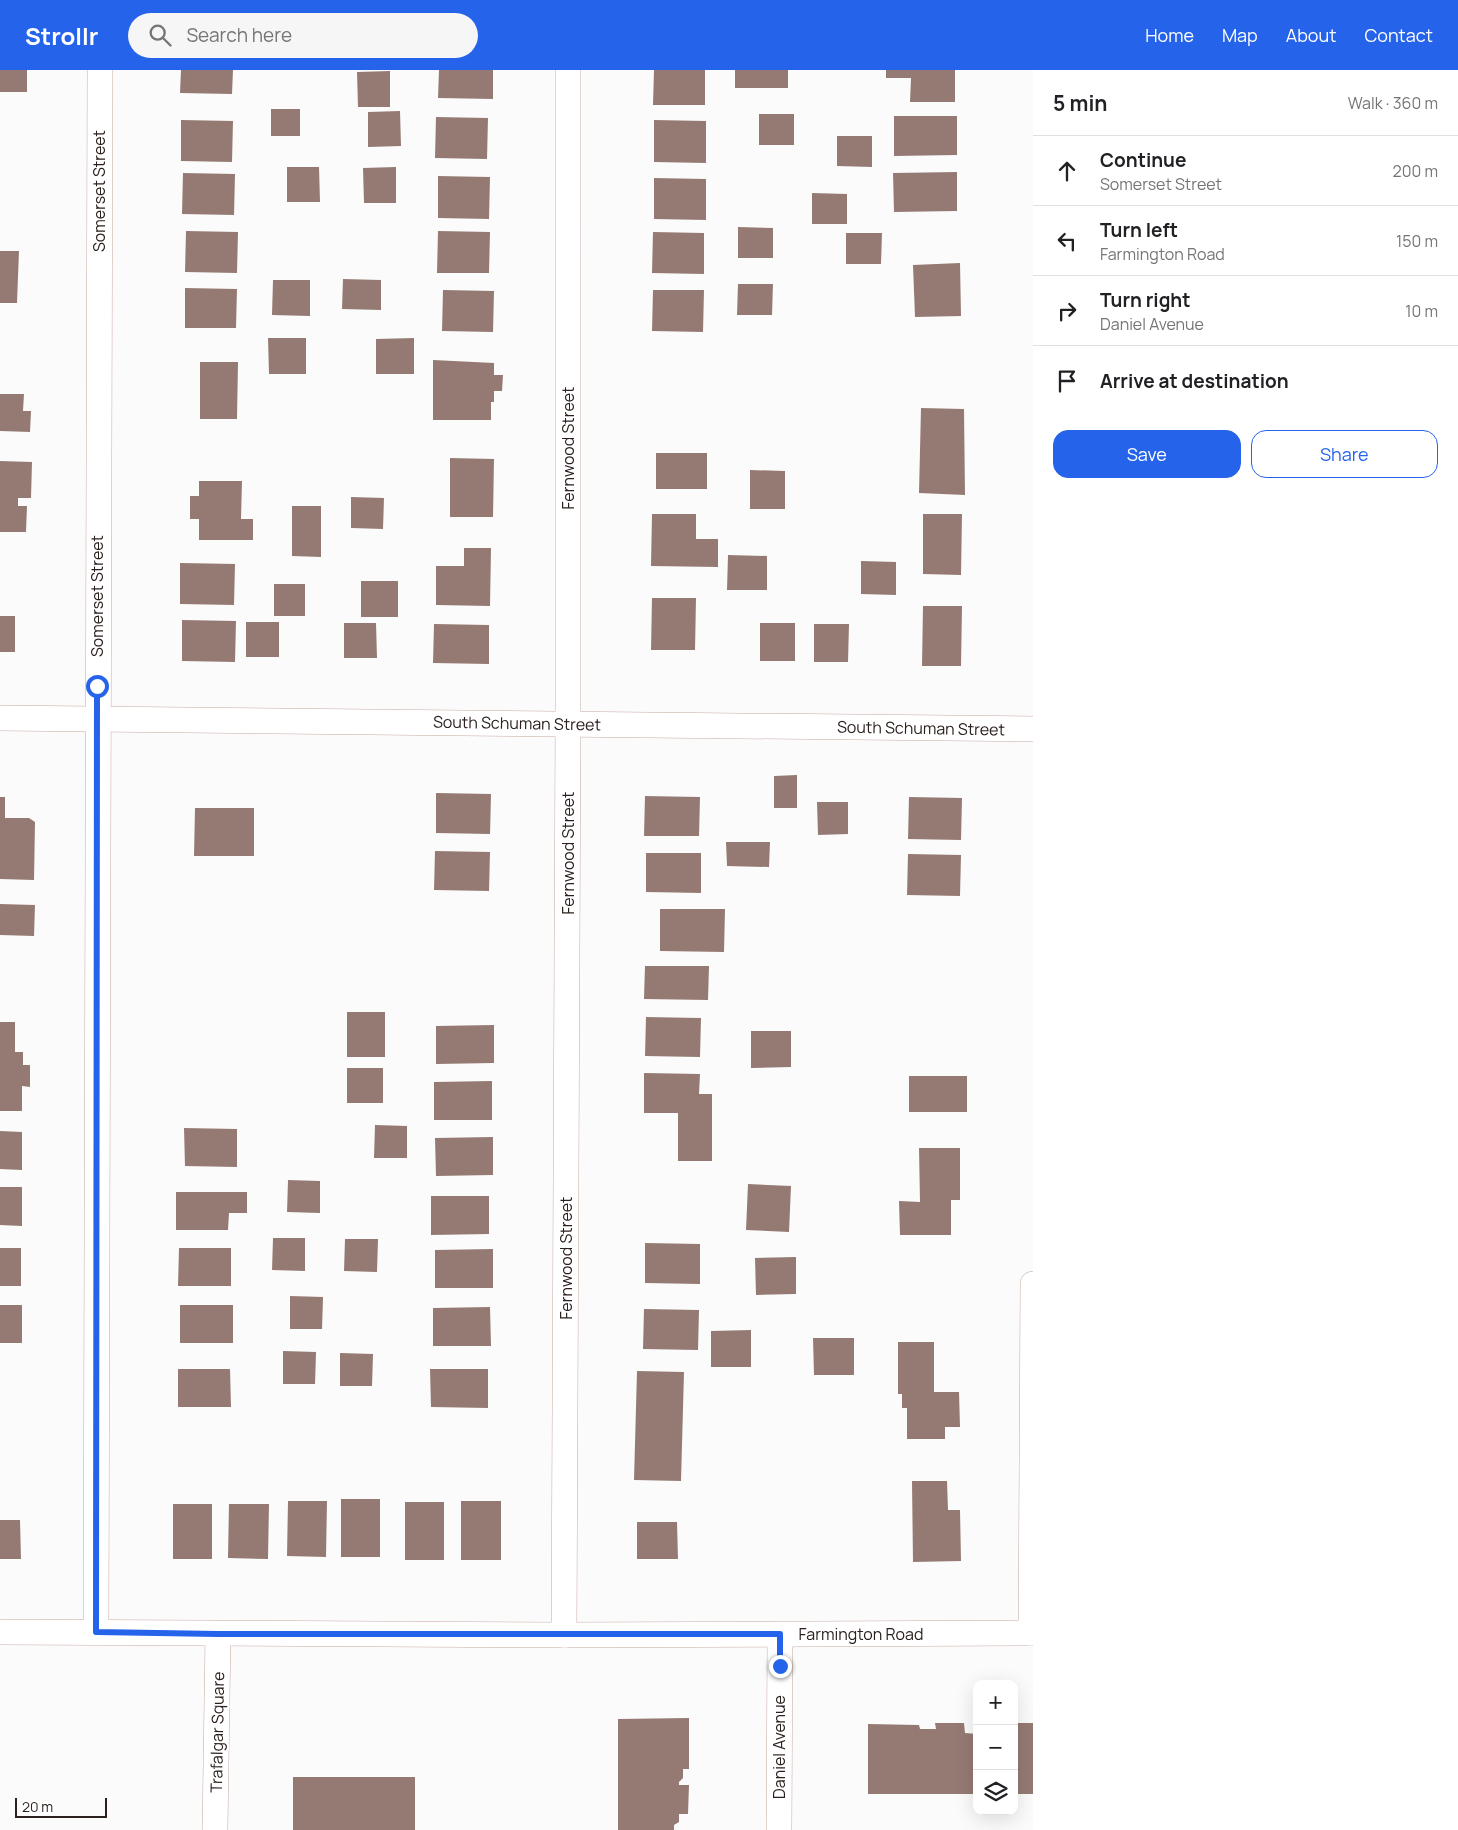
<!DOCTYPE html>
<html lang="en">
<head>
<meta charset="utf-8">
<style>
	body { margin:0; font-family:Manrope,sans-serif; background:#f6f6f6; color:#202124 }
	.controls { position:absolute; right:15px; bottom:15px; display:grid; overflow:hidden; border-radius:10px; box-shadow:0 5px 20px #0002 }
	.controls button { width:45px; height:45px; display:grid; place-items:center; padding:0; border:0; border-bottom:1px solid #e0e0e0; background:#fff; color:#202124; font:25px sans-serif }
	.scale { position:absolute; left:15px; bottom:12px; width:92px; box-sizing:border-box; padding-left:5px; border:2px solid #2b201d; border-top:0; font-size:14px; line-height:18px; white-space:nowrap; color:#2b201d; -webkit-text-stroke:4px #fff; paint-order:stroke }
	.stop { position:absolute; width:15px; height:15px; margin:-11px; border:4px solid #2563eb; border-radius:50%; background:#fff }
	.stop.end { background:#2563eb; border-color:#fff; box-shadow:0 1px 5px #0008 }
	.list { margin:0; padding:0; list-style:none }
	h2 { display:flex; justify-content:space-between; align-items:center; height:65px; margin:0; padding:0 20px; font-size:21px }
	h2 small { font-size:16px; font-weight:400; color:#757577 }
	.list li { display:grid; grid-template-columns:32px 1fr auto; gap:15px; align-items:center; box-sizing:border-box; height:70px; padding:0 20px; border-top:1px solid #e0e0e0 }
	.list b { display:block; font-size:19px; white-space:nowrap }
	.list p { margin:0; font-size:16px; white-space:nowrap; color:#757577 }
	.list em { font-size:16px; font-style:normal; color:#757577 }
	.actions { display:flex; gap:10px; padding:15px 20px }
	.actions a { flex:1; padding:11px 0; border:1px solid #2563eb; border-radius:15px; text-align:center; font-size:18px; color:#2563eb }
	.actions .main { background:#2563eb; color:#fff }
	.icon { flex:none; width:28px; height:28px; fill:none; stroke:currentColor; stroke-width:2; stroke-linecap:round; stroke-linejoin:round }
	.map { position:relative; flex:none; width:1033px; height:1760px; overflow:hidden }
	header { display:flex; align-items:center; gap:30px; box-sizing:border-box; height:70px; padding:0 25px; background:#2563eb; color:#fff }
	header strong { font-size:24px }
	nav { display:flex; gap:28px; margin-inline-start:auto; font-size:18px }
	.search { width:350px; height:45px; background:#f6f6f6; display:flex; align-items:center; gap:12px; box-sizing:border-box; padding:0 18px; border-radius:28px; color:#757577; font-size:19px }
	main { display:flex }
	aside { flex:1; background:#fff }
	.map>svg:first-child { display:block }
</style>
</head>
<body>
<header>
<strong>Strollr</strong>
<div class="search"><svg class="icon" aria-label="search" viewBox="0 0 24 24"><circle cx="10" cy="10" r="6"/><path d="M15 15l6 6"/></svg>Search here</div>
<nav><a>Home</a><a>Map</a><a>About</a><a>Contact</a></nav>
</header>
<main>
<div class="map">
<svg width="1033" height="1760" viewBox="0 0 1033 1760">
	<rect width="100%" height="100%" fill="#fbfbfb"/>
	<!-- building -->
	<g fill="#957a73">
		<rect x="0" y="0" width="27" height="22"/>
		<path d="M181,0H233L232,24L180,23Z"/>
		<path d="M439,0H493V29L438,28Z"/>
		<path d="M654,0H705V35H653Z"/>
		<rect x="735" y="0" width="53" height="18"/>
		<path d="M886,0H955V32H910L911,8H886Z"/>
		<path d="M390,1V37H358L357,2Z"/>
		<rect x="271" y="39" width="29" height="27"/>
		<path d="M400,41L401,76L368,77V42Z"/>
		<rect x="759" y="44" width="35" height="31"/>
		<path d="M894,46H957V85L894,86Z"/>
		<path d="M436,47L488,48L487,89L435,88Z"/>
		<path d="M181,50L233,51L232,92L181,91Z"/>
		<path d="M654,50L706,51V93L654,92Z"/>
		<path d="M837,66H872V97L837,96Z"/>
		<path d="M287,97H319L320,132H287Z"/>
		<path d="M396,97V133H364L363,98Z"/>
		<path d="M957,102V141L894,142L893,103Z"/>
		<path d="M183,103L235,104L234,145L182,144Z"/>
		<path d="M438,106L490,107L489,149L438,148Z"/>
		<path d="M654,108L706,109V150L654,149Z"/>
		<path d="M812,123L847,124V154H812Z"/>
		<path d="M738,157L773,158V188H738Z"/>
		<path d="M186,161L238,162L237,203L185,202Z"/>
		<path d="M438,161L490,162L489,203H437Z"/>
		<path d="M653,162L704,163V204L652,203Z"/>
		<path d="M846,163H882L881,194H846Z"/>
		<path d="M0,181H19L17,233H0Z"/>
		<path d="M960,193L961,246L915,247L913,195Z"/>
		<path d="M343,209L381,210V240L342,239Z"/>
		<path d="M273,210H310V246L272,245Z"/>
		<path d="M738,214H773L772,245H737Z"/>
		<path d="M185,218L237,219L236,258H185Z"/>
		<path d="M443,220L494,221L493,262L442,261Z"/>
		<path d="M653,220H704L703,262L652,261Z"/>
		<path d="M268,268H306V304H269Z"/>
		<path d="M414,268V304H376V269Z"/>
		<path d="M433,290L494,293V305H503L502,321H494V332H491V350H433Z"/>
		<path d="M200,292H238L237,349H200Z"/>
		<path d="M0,324H24L23,341H31L30,362L0,361Z"/>
		<path d="M921,338L964,339L965,425L919,423Z"/>
		<rect x="656" y="383" width="51" height="36"/>
		<path d="M450,388L494,389L493,447H450Z"/>
		<path d="M0,391L32,392L31,428H18V436H27L26,462H0Z"/>
		<path d="M750,400L785,401V439H750Z"/>
		<path d="M199,411H242L241,449H253V470H199V449H190V426H199Z"/>
		<path d="M351,427L384,428L383,459L351,458Z"/>
		<path d="M292,436H321V487L292,486Z"/>
		<path d="M652,444H696V469H718V497L651,496Z"/>
		<path d="M923,444H962L961,505L923,504Z"/>
		<path d="M464,478H491L490,536L436,535V496H464Z"/>
		<path d="M728,485L767,486V520H727Z"/>
		<path d="M861,491L896,492V525L861,524Z"/>
		<path d="M180,493L235,494L234,535L180,534Z"/>
		<rect x="361" y="511" width="37" height="36"/>
		<rect x="274" y="514" width="31" height="32"/>
		<path d="M652,528H696L695,580H651Z"/>
		<path d="M923,536H962L961,596H922Z"/>
		<rect x="0" y="546" width="15" height="36"/>
		<path d="M182,550L236,551L235,592L182,591Z"/>
		<rect x="246" y="552" width="33" height="35"/>
		<path d="M344,553H376L377,588H344Z"/>
		<rect x="760" y="553" width="35" height="38"/>
		<path d="M434,554L489,555V594L433,593Z"/>
		<path d="M814,554H849L848,592H814Z"/>
		<path d="M797,705V738H774V706Z"/>
		<path d="M436,723L491,724L490,764L436,763Z"/>
		<path d="M645,726L700,727L699,766H644Z"/>
		<path d="M0,727H5V748H29L35,752L34,810L0,809Z"/>
		<path d="M909,727L962,728L961,770L908,769Z"/>
		<path d="M817,732H848V764L818,765Z"/>
		<path d="M195,738H254V786H194Z"/>
		<path d="M726,772H770L769,797L727,796Z"/>
		<path d="M435,781L490,782L489,821L434,820Z"/>
		<path d="M646,783H701V823L646,822Z"/>
		<path d="M908,784L961,785L960,826L907,825Z"/>
		<path d="M0,834L35,835L34,866L0,865Z"/>
		<path d="M660,839H725L724,882L660,881Z"/>
		<path d="M645,896H709L708,930L644,929Z"/>
		<rect x="347" y="942" width="38" height="45"/>
		<path d="M646,947L701,948L700,987L645,986Z"/>
		<path d="M0,952H15V982H23V995H30V1017L22,1016V1041H0Z"/>
		<path d="M494,955V993L436,994V956Z"/>
		<path d="M751,961H791V997L751,998Z"/>
		<rect x="347" y="998" width="36" height="35"/>
		<path d="M644,1003L700,1004L699,1024H712V1091H678V1043H644Z"/>
		<rect x="909" y="1006" width="58" height="36"/>
		<path d="M492,1011V1050H434V1012Z"/>
		<path d="M375,1055L407,1056V1088H374Z"/>
		<path d="M184,1058L237,1059V1097L185,1096Z"/>
		<path d="M0,1061L22,1062V1100L0,1099Z"/>
		<path d="M493,1067V1105L436,1106L435,1068Z"/>
		<path d="M919,1078H960V1130H951V1165H900L899,1131L920,1132Z"/>
		<path d="M288,1110L320,1111V1143L287,1142Z"/>
		<path d="M748,1114L791,1116L789,1162L746,1160Z"/>
		<path d="M0,1117H22V1156L0,1155Z"/>
		<path d="M176,1122H247V1143H229L228,1160H176Z"/>
		<path d="M431,1126H489V1164L431,1165Z"/>
		<path d="M273,1168H305V1201L272,1200Z"/>
		<path d="M345,1169H378L377,1202L344,1201Z"/>
		<path d="M645,1173L700,1174V1214L645,1213Z"/>
		<rect x="0" y="1178" width="21" height="38"/>
		<path d="M179,1178H231V1216H178Z"/>
		<path d="M493,1179V1218H435V1180Z"/>
		<path d="M796,1187V1224L756,1225L755,1188Z"/>
		<path d="M290,1226L323,1227L322,1259H290Z"/>
		<rect x="0" y="1235" width="22" height="38"/>
		<rect x="180" y="1235" width="53" height="38"/>
		<path d="M490,1237L491,1276H433V1238Z"/>
		<path d="M644,1239L699,1240L698,1280L643,1279Z"/>
		<path d="M751,1260V1297H711V1261Z"/>
		<path d="M813,1268H854V1305H814Z"/>
		<path d="M898,1272H934V1322H959L960,1357H945V1369H907V1338H902V1324H898Z"/>
		<path d="M283,1281L316,1282L315,1314H283Z"/>
		<path d="M340,1283L373,1284L372,1316H340Z"/>
		<path d="M178,1299H230L231,1337H178Z"/>
		<path d="M430,1299H488V1338L431,1337Z"/>
		<path d="M637,1301L684,1302L681,1411L634,1410Z"/>
		<path d="M912,1411H947L948,1440H960L961,1491L913,1492Z"/>
		<rect x="341" y="1429" width="39" height="58"/>
		<path d="M288,1431H327L326,1487L287,1486Z"/>
		<rect x="461" y="1431" width="40" height="59"/>
		<rect x="405" y="1432" width="39" height="58"/>
		<rect x="173" y="1434" width="39" height="55"/>
		<path d="M229,1434H269L268,1489L228,1488Z"/>
		<path d="M0,1450H20L21,1489H0Z"/>
		<path d="M637,1452H677L678,1489H637Z"/>
		<path d="M689,1648V1699H683V1708L679,1712V1715H689L688,1744H679V1752L674,1755V1760H618V1649Z"/>
		<path d="M935,1653H964L965,1663L977,1664V1724H868V1654L919,1655L920,1659H936Z"/>
		<rect x="1014" y="1653" width="19" height="71"/>
		<rect x="293" y="1707" width="122" height="53"/>
	</g>
	<g fill="none" stroke-linecap="round" stroke-linejoin="round">
		<!-- minor casing -->
		<g stroke="#c7aaa2" stroke-width="26">
			<g id="minor">
				<path d="M0,648L1033,659"/>
				<path d="M0,1562L564,1565L1033,1563"/>
				<path d="M96,1562L100,0"/>
				<path d="M1031,1563L1033,1214"/>
				<path d="M564,1565L568,654V0"/>
				<path d="M215,1760L218,1564"/>
				<path d="M779,1760L780,1565"/>
			</g>
		</g>
		<!-- minor -->
		<use href="#minor" stroke="#fff" stroke-width="25"/>
	</g>
	<g fill="none" stroke-linecap="round" stroke-linejoin="round">
		<!-- route -->
		<path stroke="#2563eb" stroke-width="6" d="M97,616L96,1562L218,1564H780V1596"/>
	</g>
	<g text-anchor="middle" dominant-baseline="central" stroke-width="4.5" stroke-linejoin="round" paint-order="stroke">
		<!-- street labels -->
		<g font-size="16" fill="#2b201d" stroke="#fff">
			<text transform="translate(99 121) rotate(-90)">Somerset Street</text>
			<text transform="translate(568 378) rotate(-90)">Fernwood Street</text>
			<text transform="translate(97 526) rotate(-90)">Somerset Street</text>
			<text transform="translate(517 653) rotate(1)">South Schuman Street</text>
			<text transform="translate(921 658) rotate(1)">South Schuman Street</text>
			<text transform="translate(568 783) rotate(-90)">Fernwood Street</text>
			<text transform="translate(566 1188) rotate(-90)">Fernwood Street</text>
			<text x="861" y="1564">Farmington Road</text>
			<text transform="translate(217 1662) rotate(-89)">Trafalgar Square</text>
			<text transform="translate(779 1677) rotate(-90)">Daniel Avenue</text>
		</g>
	</g>
</svg>
<div class="controls">
<button>+</button>
<button>−</button>
<button><svg class="icon" aria-label="layers" viewBox="0 0 24 24"><path d="M12 4l9 5-9 5-9-5zM3 14l9 5 9-5"/></svg></button>
</div>
<div class="scale">20 m</div>
<div class="stop" style="left:97px;top:616px"></div>
<div class="stop end" style="left:780px;top:1596px"></div>
</div>
<aside>
<h2>5 min<small>Walk · 360 m</small></h2>
<ul class="list">
<li><svg class="icon" aria-label="ahead" viewBox="0 0 24 24"><path d="M12 20V5M6 11l6-6 6 6"/></svg><div><b>Continue</b><p>Somerset Street</p></div><em>200 m</em></li>
<li><svg class="icon" aria-label="left" viewBox="0 0 24 24"><path d="M17 20v-9H6M10 6l-5 5 5 5"/></svg><div><b>Turn left</b><p>Farmington Road</p></div><em>150 m</em></li>
<li><svg class="icon" aria-label="right" viewBox="0 0 24 24"><path d="M7 20v-9h11M14 6l5 5-5 5"/></svg><div><b>Turn right</b><p>Daniel Avenue</p></div><em>10 m</em></li>
<li><svg class="icon" aria-label="arrive" viewBox="0 0 24 24"><path d="M6 21V4h12l-3 4 3 4H6"/></svg><div><b>Arrive at destination</b></div></li>
</ul>
<div class="actions"><a class="main">Save</a><a>Share</a></div>
</aside>
</main>
</body>
</html>
